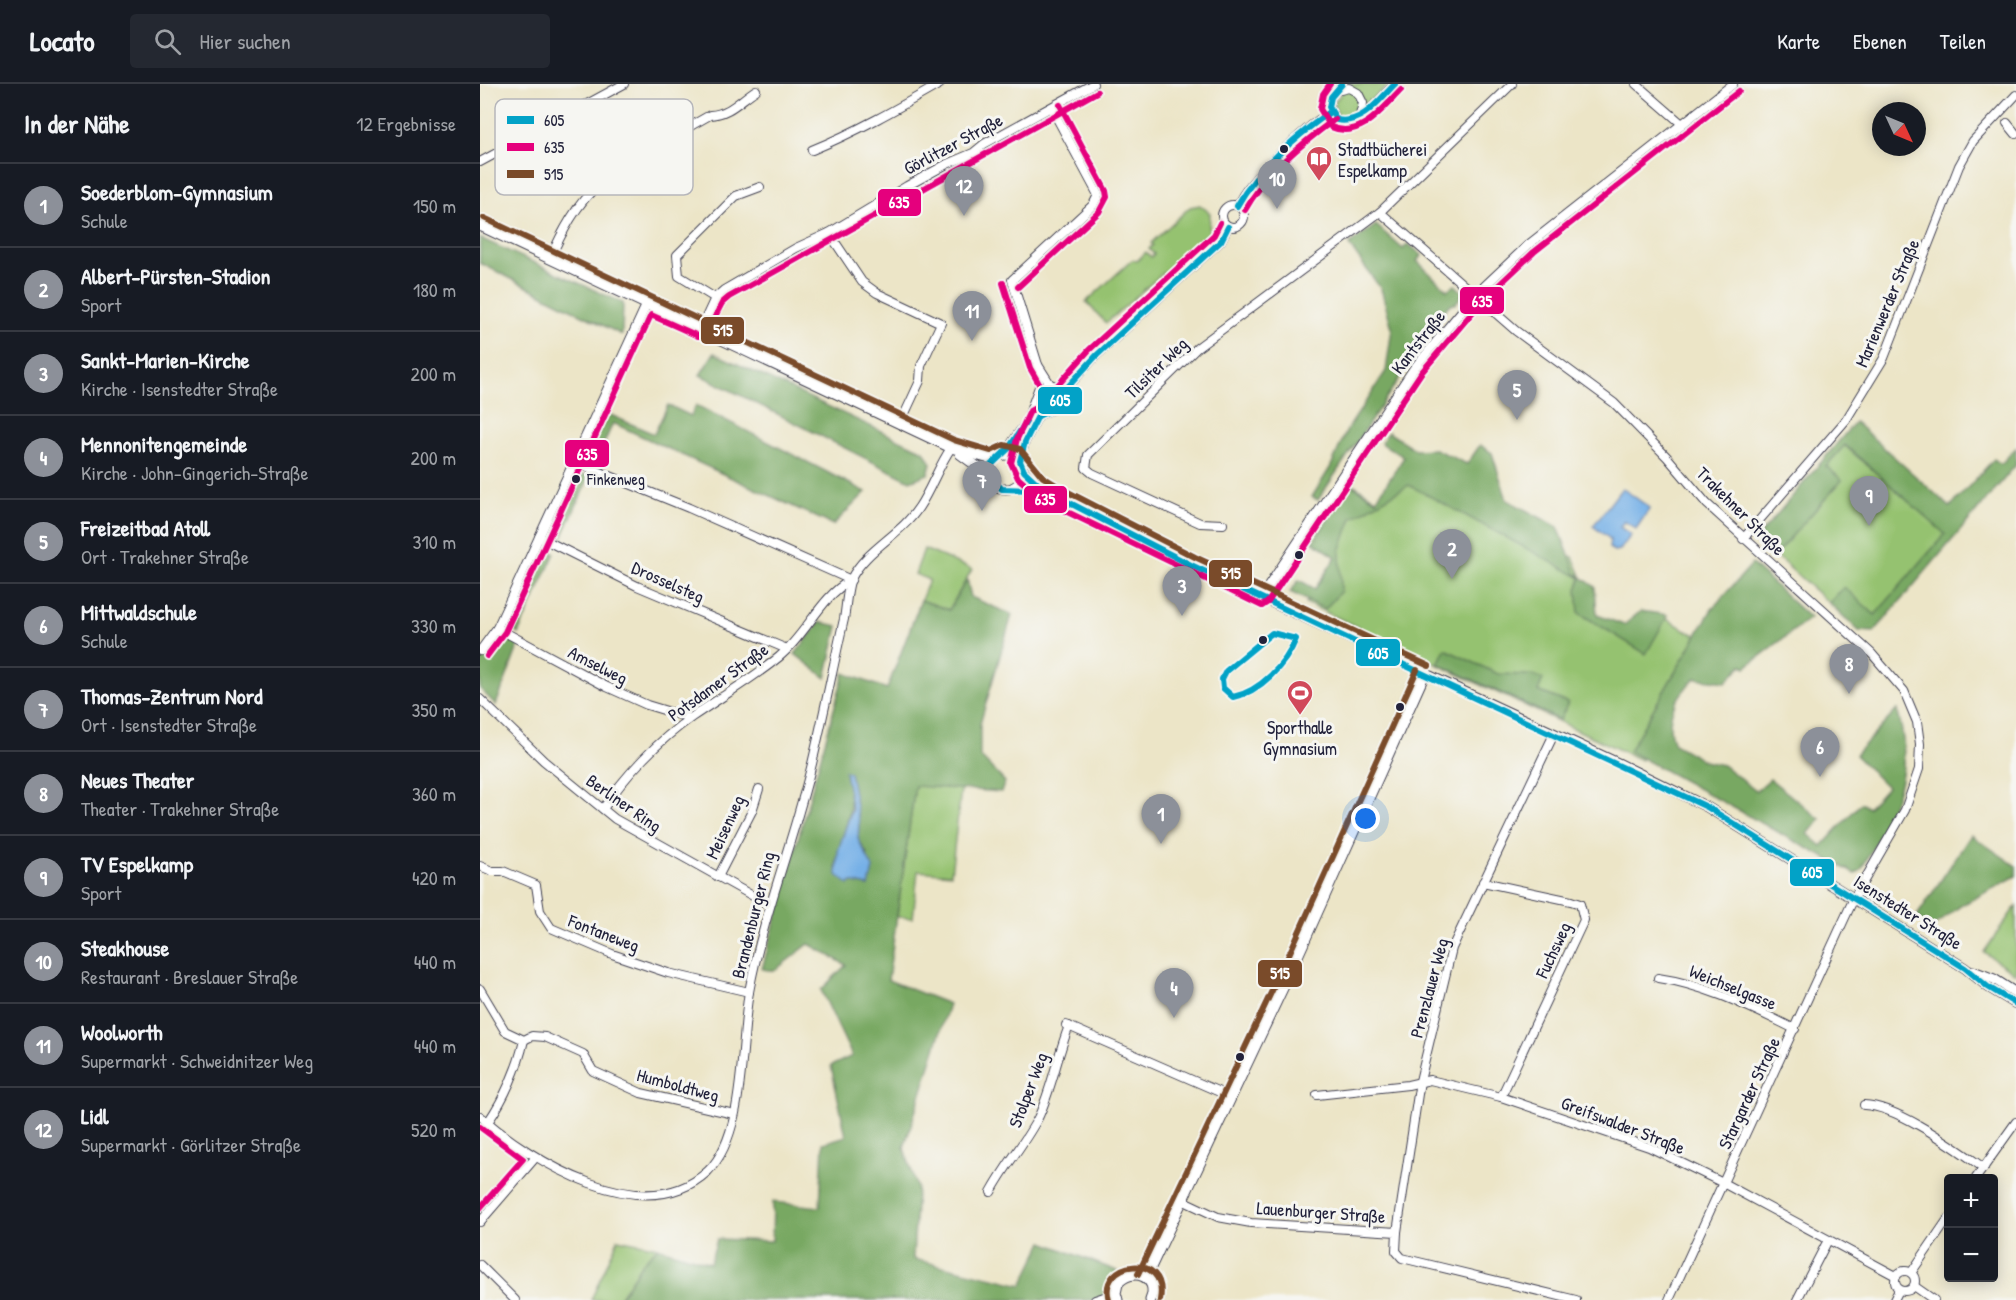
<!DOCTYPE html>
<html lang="de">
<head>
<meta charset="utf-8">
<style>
	body { margin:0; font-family:"Patrick Hand",sans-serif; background:#242831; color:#f1f3f6 }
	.controls { position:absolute; right:18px; bottom:18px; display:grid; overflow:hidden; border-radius:6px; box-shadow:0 3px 15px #0003 }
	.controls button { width:54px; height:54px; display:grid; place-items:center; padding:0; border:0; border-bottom:2px solid #363941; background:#171b24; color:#f1f3f6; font:30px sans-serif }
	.compass { position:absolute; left:1392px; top:18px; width:54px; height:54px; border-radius:50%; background:#171b24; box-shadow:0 3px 15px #0003; rotate:134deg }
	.you { position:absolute; left:886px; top:735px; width:21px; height:21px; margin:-15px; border:4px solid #fff; border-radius:50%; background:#1a73e8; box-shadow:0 0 0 9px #1a73e833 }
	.badge { display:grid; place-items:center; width:39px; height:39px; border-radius:50%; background:#8c9099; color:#fff; font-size:20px; font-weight:700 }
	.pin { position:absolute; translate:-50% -50px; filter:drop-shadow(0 2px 3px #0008) }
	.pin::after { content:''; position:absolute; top:32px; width:21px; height:18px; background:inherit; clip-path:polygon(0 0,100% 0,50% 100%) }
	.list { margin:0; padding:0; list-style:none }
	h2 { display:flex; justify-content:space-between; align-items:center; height:78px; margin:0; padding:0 24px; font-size:26px }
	h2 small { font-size:20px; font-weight:400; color:#9ea1a6 }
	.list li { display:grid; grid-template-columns:39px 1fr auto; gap:18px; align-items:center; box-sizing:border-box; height:84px; padding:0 24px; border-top:2px solid #363941 }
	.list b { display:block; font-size:22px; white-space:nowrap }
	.list p { margin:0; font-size:20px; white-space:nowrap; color:#9ea1a6 }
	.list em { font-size:20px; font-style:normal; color:#9ea1a6 }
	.icon { flex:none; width:33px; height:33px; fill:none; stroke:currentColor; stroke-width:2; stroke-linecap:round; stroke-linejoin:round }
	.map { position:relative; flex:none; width:1536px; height:1216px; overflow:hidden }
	header { display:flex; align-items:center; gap:36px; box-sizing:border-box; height:84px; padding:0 30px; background:#171b24; border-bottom:2px solid #363941 }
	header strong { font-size:28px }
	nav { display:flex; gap:33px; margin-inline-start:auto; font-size:21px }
	.search { width:420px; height:54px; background:#242831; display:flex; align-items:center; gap:15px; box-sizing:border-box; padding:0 21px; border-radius:6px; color:#9ea1a6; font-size:22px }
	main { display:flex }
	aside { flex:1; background:#171b24 }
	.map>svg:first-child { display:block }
</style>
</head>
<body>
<header>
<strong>Locato</strong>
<div class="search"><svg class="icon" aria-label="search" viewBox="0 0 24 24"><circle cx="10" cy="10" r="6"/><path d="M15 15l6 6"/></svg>Hier suchen</div>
<nav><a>Karte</a><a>Ebenen</a><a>Teilen</a></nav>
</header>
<main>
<aside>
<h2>In der Nähe<small>12 Ergebnisse</small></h2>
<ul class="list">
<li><span class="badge">1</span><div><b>Soederblom-Gymnasium</b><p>Schule</p></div><em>150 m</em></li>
<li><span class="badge">2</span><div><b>Albert-Pürsten-Stadion</b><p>Sport</p></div><em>180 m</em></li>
<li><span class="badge">3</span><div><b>Sankt-Marien-Kirche</b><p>Kirche · Isenstedter Straße</p></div><em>200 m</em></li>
<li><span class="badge">4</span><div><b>Mennonitengemeinde</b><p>Kirche · John-Gingerich-Straße</p></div><em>200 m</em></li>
<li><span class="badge">5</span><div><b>Freizeitbad Atoll</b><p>Ort · Trakehner Straße</p></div><em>310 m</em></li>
<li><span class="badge">6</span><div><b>Mittwaldschule</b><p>Schule</p></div><em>330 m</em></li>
<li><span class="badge">7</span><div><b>Thomas-Zentrum Nord</b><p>Ort · Isenstedter Straße</p></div><em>350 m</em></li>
<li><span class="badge">8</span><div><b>Neues Theater</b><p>Theater · Trakehner Straße</p></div><em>360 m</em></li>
<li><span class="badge">9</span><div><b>TV Espelkamp</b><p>Sport</p></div><em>420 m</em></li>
<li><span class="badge">10</span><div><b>Steakhouse</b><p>Restaurant · Breslauer Straße</p></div><em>440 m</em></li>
<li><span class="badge">11</span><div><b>Woolworth</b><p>Supermarkt · Schweidnitzer Weg</p></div><em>440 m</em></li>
<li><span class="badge">12</span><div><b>Lidl</b><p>Supermarkt · Görlitzer Straße</p></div><em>520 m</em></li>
</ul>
</aside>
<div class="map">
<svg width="1536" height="1216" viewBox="0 0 1536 1216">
	<rect width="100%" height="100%" fill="#f6f6f2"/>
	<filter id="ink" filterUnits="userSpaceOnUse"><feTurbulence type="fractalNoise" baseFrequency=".0167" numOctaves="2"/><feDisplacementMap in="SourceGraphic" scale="12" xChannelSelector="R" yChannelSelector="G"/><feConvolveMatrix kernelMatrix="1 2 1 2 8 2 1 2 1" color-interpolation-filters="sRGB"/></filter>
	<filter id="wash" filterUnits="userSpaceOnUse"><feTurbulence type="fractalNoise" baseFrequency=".008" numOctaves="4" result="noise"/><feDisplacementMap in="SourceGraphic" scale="24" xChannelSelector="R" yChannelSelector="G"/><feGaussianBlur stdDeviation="1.35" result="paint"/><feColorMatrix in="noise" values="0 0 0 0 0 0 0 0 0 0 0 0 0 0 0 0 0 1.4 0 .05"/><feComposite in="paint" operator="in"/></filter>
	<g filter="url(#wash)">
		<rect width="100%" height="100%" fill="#ece5c7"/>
		<!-- green -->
		<g fill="#95c270" stroke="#5c7256" stroke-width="1.5">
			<path d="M868,0H910L871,34H859L853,20Z"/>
			<path d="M720,121L730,129L729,149L626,239L606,218L652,176L657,177L666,168L671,173L674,170L669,165L673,161L671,159L710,123Z"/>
			<path d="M1364,361L1466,450L1395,531L1364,504L1349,519L1295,471L1362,396L1346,382Z"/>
			<path d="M919,384L1067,462L1093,473L1109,510L1111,529L1136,549L1183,533L1219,553L1185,614L1161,676L826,519L856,473L831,456L868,397L898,416Z"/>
			<path d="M444,465L492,485L469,526L441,516L449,496L435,490Z"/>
			<path d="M435,701L481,705L471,790L438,787L433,834L417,833Z"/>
			<path d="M1536,822V890L1504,868Z"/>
			<path d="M138,1155L178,1163L163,1178L138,1216H111Z"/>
		</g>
		<!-- forest -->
		<g fill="#78a862" stroke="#4d654e" stroke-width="1.5" fill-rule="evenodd">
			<path d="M896,141L923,165L928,160L942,171L937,177L967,206L975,201L984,209L975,220H970L934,261L939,267L930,280L924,276L916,288L921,292L838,416L832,413L850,384L867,346L906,287L912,244L901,205L869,161Z"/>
			<path d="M0,154L143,219L142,251L0,179Z"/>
			<path d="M234,269L444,367L451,379L448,390L430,397L220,291Z"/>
			<path d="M188,321L211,332L216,321L386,408L353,441L133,339L115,380L107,374L126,329L174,350Z"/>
			<path d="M1375,338L1470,423L1514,375L1521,380L1536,364V381L1394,548L1379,547L1349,519L1364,503L1395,531L1465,450L1365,361L1346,382L1362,396L1295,471L1278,453Z"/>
			<path d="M908,348L936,366L955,365L987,380L1000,361L1012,369L1027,416L1078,443L1096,489L1115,503L1117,531L1144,541L1161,527L1188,531L1166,570L1099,529L1097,505L1101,494L929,401L872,434L860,467L861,507L845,525L810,508L819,496L835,505L856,473L834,458L870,400L896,416L924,373L901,359Z"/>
			<path d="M99,391H110L80,458L73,453L72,447Z"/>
			<path d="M67,467L75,469L38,550L28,541L60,472Z"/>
			<path d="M1272,480L1330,534L1266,583L1262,581L1246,598L1215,594C1196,613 1183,633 1194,660L1224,677L1243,681L1276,707L1290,695L1340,735L1328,750L1342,762L1381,719L1388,724L1407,703L1375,671L1417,626C1437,689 1410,732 1381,786L1375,790L1149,667L1232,525Z"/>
			<path d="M487,495L491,513L532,531L500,640V672L525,698L521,708L435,702L408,896L469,920L424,1064L437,1103L433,1175L542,1201L563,1158L637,1187L628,1216H138L163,1178L178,1163L230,1179L237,1155L292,1157L293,1118L340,1123L343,1059L366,1052L351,982L372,972L341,906L366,881L329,860L294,887L282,885L364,589L407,605L441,516L469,526ZM370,689L379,739L378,755L387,770L389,802L371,798L356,785C358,744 380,737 365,690Z"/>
			<path d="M340,538L358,542L346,594L315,570Z"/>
			<path d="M21,551L39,560L16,621L0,605V576Z"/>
			<path d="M965,565L1018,590L1050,591L1063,595L1058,607L1088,619L1080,636L958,580Z"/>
			<path d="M1491,751L1536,782V792L1482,821L1450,845L1437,832Z"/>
		</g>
		<!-- water -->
		<g fill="#76b0e7" stroke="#4c6991" stroke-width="1.5">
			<path d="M1142,404L1170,424L1156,445L1144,437L1140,443L1151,451L1140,466L1134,467L1129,464L1130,455L1113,442Z"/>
			<path d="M365,687L370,689L379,739L378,755L393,784L389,802L371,798L369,801L357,791L358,767L372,725Z"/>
		</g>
	</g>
	<g filter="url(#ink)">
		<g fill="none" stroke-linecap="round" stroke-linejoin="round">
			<!-- minor casing -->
			<g stroke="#403f50" stroke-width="10">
				<g id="minor">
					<path d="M862,0L851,13L849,23L857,36C878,45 901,13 915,0"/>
					<path d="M1156,0L1202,40"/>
					<path d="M856,7L869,4L878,9L883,19L880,31"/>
					<path d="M1527,39L1536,50"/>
					<path d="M332,66C376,48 418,24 460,0"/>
					<path d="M0,78L144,0"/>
					<circle cx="753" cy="132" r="11"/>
					<path d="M757,122C769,94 824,45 850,28"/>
					<path d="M900,128L1036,247L1134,319L1187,373L1227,420L1392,570L1424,607L1437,638L1440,660L1439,685L1425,726L1374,814L1189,1216"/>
					<path d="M349,149L382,198L397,209L461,239L441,282L440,297L420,340"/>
					<path d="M71,173C80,152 98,117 117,103C136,89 157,89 170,65L230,31C250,30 260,16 276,6"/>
					<path d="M235,214L199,192L197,171L256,112L280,103"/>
					<path d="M221,244L235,214L244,206L316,164L349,149L427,102L467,80L493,69L504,60L613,0"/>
					<path d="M558,281L559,303"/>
					<path d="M570,300L558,281L532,196L613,121L618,111L572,25"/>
					<path d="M575,302L585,297L610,276"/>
					<path d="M524,370L546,338L559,303L573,301L578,305L581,313"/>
					<path d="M93,377L209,424L371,496"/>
					<path d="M540,377L545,358L558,332L577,323L584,307L616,272L741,157L748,143"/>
					<path d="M743,440L720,439L612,389L606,384L608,371L717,264L900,128L1032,0"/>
					<path d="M59,453L157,502L307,565"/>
					<path d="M1263,455L1366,336L1404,274L1479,82L1493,57L1536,11"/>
					<path d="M781,513L934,284L995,211L1048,161L1253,0"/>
					<path d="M17,544L127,603L167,621L210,634"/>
					<path d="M0,567L17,544L167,219"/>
					<path d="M0,615L64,677L135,735L289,821"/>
					<path d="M123,725C145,691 179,656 212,633C241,613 272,595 299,573C327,550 340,513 371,496"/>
					<path d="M0,782L12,787H23L56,801L60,827L71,844L132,870L188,889L269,908"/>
					<path d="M238,793L272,727L279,705"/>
					<path d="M1003,798L1091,817L1100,820L1104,836L1021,1013"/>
					<path d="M1178,894C1227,901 1271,924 1315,945"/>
					<path d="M0,905L25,947L44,956L52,952L65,953L103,970L113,987L161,1009L254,1030"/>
					<path d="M586,941L751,1013"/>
					<path d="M837,1011L928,1001L950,996L1021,1013L1169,1063L1243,1099L1416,1192"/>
					<path d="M1384,1021C1418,1022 1475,1064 1504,1084"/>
					<path d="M0,1032C52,1077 164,1147 228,1087C266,1050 260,959 269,908C284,826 317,748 335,667C345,624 354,579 364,535C366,525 367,503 371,495C385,466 422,450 439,423C451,405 458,383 471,364"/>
					<path d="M8,1038C24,1015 38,984 44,956"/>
					<path d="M1496,1094L1536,1038"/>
					<path d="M511,1108C525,1082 544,1060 558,1034C572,1005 577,972 589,942"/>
					<path d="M704,1117L738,1133L771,1139L917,1148L916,1167L922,1174L1096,1216"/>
					<path d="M0,1138L56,1073"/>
					<path d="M917,1148L940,997L972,864L1074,650"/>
					<path d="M0,1181L35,1216"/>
					<circle cx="1425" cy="1197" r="10"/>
					<path d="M1431,1189L1468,1135"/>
					<path d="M1434,1202L1454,1216"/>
					<path d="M615,1216L636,1209"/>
					<path d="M1317,1216L1348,1156"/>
					<path d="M1414,1216L1419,1206"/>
				</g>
			</g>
			<!-- tertiary casing -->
			<g stroke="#403f50" stroke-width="11">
				<g id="tertiary">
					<path d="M0,142L471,364L513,376"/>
					<path d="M480,370L509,391"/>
					<circle cx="526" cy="388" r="17"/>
					<path d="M544,387L558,400L582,415L711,481L1138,679L1227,723L1485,884L1508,903L1536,920"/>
					<path d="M534,403L571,412"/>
					<path d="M1493,887L1514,895L1536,909"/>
					<path d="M666,1194L814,881L945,590"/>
					<path d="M638,1216L636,1209L638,1200C652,1182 680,1193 670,1216"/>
				</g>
			</g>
			<!-- minor -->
			<use href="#minor" stroke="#fff" stroke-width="8"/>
			<!-- tertiary -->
			<use href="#tertiary" stroke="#fff" stroke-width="9"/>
			<!-- bus-1 casing -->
			<g stroke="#f6f6f2" stroke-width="10">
				<g id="bus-1">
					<path d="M862,0L851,13L849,23L857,36C882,41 899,16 915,0"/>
					<path d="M757,122C778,84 815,53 850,28"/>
					<path d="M748,143L741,157L616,272L584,307L577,323L558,332L545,358L540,377L544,387L558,400L582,415L711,481L1227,723L1485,884L1508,903L1536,920"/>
					<path d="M546,338L529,364L511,381L510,394L522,405L551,406L574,413"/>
					<path d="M792,549L816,555C806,580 780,608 753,613L743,604L742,595L746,587Z"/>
				</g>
			</g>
			<!-- bus-2 casing -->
			<g stroke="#f6f6f2" stroke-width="10">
				<g id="bus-2">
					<path d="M850,0L843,10L840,25L851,43C880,56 903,24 921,6"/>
					<path d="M765,126C786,89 821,60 855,35"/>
					<path d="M740,139L734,151L609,266L577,302L570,316L550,327L537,355L531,379L538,394L553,407L577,423L782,522L788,518L941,289L1002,217L1054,168L1259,7"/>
					<path d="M523,199L550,284L562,305"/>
					<path d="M538,203L619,128L627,113L626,107L580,21"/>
					<path d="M7,572L25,548L171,231L218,252H225L242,219L249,213L617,8"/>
					<path d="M0,1043L43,1075L0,1124"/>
				</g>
			</g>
			<!-- bus-3 casing -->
			<g stroke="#f6f6f2" stroke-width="10">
				<g id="bus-3">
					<path d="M4,134L474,356L511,367L524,361L540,365L563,393L586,407L715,473L949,582"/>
					<path d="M658,1190L806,877L937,586"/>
					<path d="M629,1216C617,1176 689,1167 680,1216"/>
				</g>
			</g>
			<!-- bus-1 -->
			<use href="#bus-1" stroke="#02a2c7" stroke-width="6"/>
			<!-- bus-2 -->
			<use href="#bus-2" stroke="#e5007d" stroke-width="6"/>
			<!-- bus-3 -->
			<use href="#bus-3" stroke="#7a4b2a" stroke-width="6"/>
		</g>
	</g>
	<!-- icons -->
	<defs>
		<g id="library-pin" transform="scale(1.35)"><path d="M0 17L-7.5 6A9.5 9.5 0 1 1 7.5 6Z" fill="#d1495b" stroke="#f6f6f2"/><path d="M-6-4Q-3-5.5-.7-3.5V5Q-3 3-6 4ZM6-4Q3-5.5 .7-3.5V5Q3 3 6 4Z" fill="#fff"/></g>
		<g id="stadium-pin" transform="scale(1.35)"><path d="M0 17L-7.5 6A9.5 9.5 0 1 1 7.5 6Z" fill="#d1495b" stroke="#f6f6f2"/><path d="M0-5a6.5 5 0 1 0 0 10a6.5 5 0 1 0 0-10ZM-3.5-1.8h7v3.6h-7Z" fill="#fff"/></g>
	</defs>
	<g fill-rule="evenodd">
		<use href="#library-pin" x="839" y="75"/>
		<use href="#stadium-pin" x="820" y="609"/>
	</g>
	<!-- markers -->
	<g fill="#22223b" stroke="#f6f6f2" stroke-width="2">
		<circle cx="804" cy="65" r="5"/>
		<circle cx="96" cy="395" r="5"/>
		<circle cx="819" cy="471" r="5"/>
		<circle cx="783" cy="556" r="5"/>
		<circle cx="920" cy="623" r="5"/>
		<circle cx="760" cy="973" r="5"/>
	</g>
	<g text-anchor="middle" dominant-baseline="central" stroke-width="6" stroke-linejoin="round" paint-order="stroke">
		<!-- bus labels -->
		<g font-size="16" fill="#22223b" stroke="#f6f6f2" text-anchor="start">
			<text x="107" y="395">Finkenweg</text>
		</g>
		<!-- street labels -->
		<g font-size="18" fill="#22223b" stroke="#f6f6f2">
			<text transform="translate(473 60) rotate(-28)">Görlitzer Straße</text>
			<text transform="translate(1407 219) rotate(-67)">Marienwerder Straße</text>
			<text transform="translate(938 258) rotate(-52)">Kantstraße</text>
			<text transform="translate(676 284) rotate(-44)">Tilsiter Weg</text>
			<text transform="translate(1261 427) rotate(45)">Trakehner Straße</text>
			<text transform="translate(188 498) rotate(24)">Drosselsteg</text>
			<text transform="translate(118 581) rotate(27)">Amselweg</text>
			<text transform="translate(238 598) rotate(-36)">Potsdamer Straße</text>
			<text transform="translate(144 719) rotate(35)">Berliner Ring</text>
			<text transform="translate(245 743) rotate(-65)">Meisenweg</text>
			<text transform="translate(1428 828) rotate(32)">Isenstedter Straße</text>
			<text transform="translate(273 831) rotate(-76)">Brandenburger Ring</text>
			<text transform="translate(124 849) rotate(21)">Fontaneweg</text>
			<text transform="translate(1073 866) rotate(-65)">Fuchsweg</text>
			<text transform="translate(1253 903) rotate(22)">Weichselgasse</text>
			<text transform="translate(949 904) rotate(-75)">Prenzlauer Weg</text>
			<text transform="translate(198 1001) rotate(15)">Humboldtweg</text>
			<text transform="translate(548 1006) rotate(-69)">Stolper Weg</text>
			<text transform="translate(1269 1009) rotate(-65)">Stargarder Straße</text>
			<text transform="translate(1143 1041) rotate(21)">Greifswalder Straße</text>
			<text transform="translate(841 1128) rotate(4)">Lauenburger Straße</text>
		</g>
		<!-- poi labels -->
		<g font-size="18" fill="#22223b" stroke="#f6f6f2" text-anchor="start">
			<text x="858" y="65">Stadtbücherei<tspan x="858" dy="21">Espelkamp</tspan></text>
			<text x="820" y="643" text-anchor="middle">Sporthalle<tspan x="820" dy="21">Gymnasium</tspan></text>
		</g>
	</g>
	<!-- legend -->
	<rect x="15" y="15" width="198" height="96" rx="9" fill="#f6f6f2" stroke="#b6b6bb" stroke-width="1.5"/>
	<rect x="27" y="32" width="27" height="8" fill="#02a2c7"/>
	<rect x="27" y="59" width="27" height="8" fill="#e5007d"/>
	<rect x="27" y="86" width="27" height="8" fill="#7a4b2a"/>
	<g font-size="16" fill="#22223b">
		<text x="64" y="42">605</text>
		<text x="64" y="69">635</text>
		<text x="64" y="96">515</text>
	</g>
	<g stroke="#f6f6f2" stroke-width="2">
		<rect x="397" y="104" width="45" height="29" rx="6" fill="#e5007d"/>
		<rect x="979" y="202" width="46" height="29" rx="6" fill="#e5007d"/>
		<rect x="220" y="232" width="45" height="29" rx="6" fill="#7a4b2a"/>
		<rect x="557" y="302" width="46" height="29" rx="6" fill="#02a2c7"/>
		<rect x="84" y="355" width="46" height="29" rx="6" fill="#e5007d"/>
		<rect x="543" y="401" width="45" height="29" rx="6" fill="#e5007d"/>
		<rect x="728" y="475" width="45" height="29" rx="6" fill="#7a4b2a"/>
		<rect x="875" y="554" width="46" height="29" rx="6" fill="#02a2c7"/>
		<rect x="1309" y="774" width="46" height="29" rx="6" fill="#02a2c7"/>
		<rect x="777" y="875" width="46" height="29" rx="6" fill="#7a4b2a"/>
	</g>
	<g font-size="16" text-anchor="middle" font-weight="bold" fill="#fff">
		<text x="419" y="124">635</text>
		<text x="1002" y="223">635</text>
		<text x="243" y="252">515</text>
		<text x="580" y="322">605</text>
		<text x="107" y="376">635</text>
		<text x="565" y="421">635</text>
		<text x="751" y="495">515</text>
		<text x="898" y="575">605</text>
		<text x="1332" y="794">605</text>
		<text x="800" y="895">515</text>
	</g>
</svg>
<div class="controls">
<button>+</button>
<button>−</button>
</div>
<svg class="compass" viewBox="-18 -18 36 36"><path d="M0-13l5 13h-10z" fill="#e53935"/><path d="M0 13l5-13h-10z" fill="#9ea1a6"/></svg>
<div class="you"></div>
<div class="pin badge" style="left:681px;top:760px">1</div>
<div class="pin badge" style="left:972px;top:495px">2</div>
<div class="pin badge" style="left:702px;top:532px">3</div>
<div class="pin badge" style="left:694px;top:934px">4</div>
<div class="pin badge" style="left:1037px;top:336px">5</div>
<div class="pin badge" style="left:1340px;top:693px">6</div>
<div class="pin badge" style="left:502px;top:427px">7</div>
<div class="pin badge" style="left:1369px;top:610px">8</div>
<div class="pin badge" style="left:1389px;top:442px">9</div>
<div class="pin badge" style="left:797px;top:125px">10</div>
<div class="pin badge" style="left:492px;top:257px">11</div>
<div class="pin badge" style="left:484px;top:132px">12</div>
</div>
</main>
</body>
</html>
